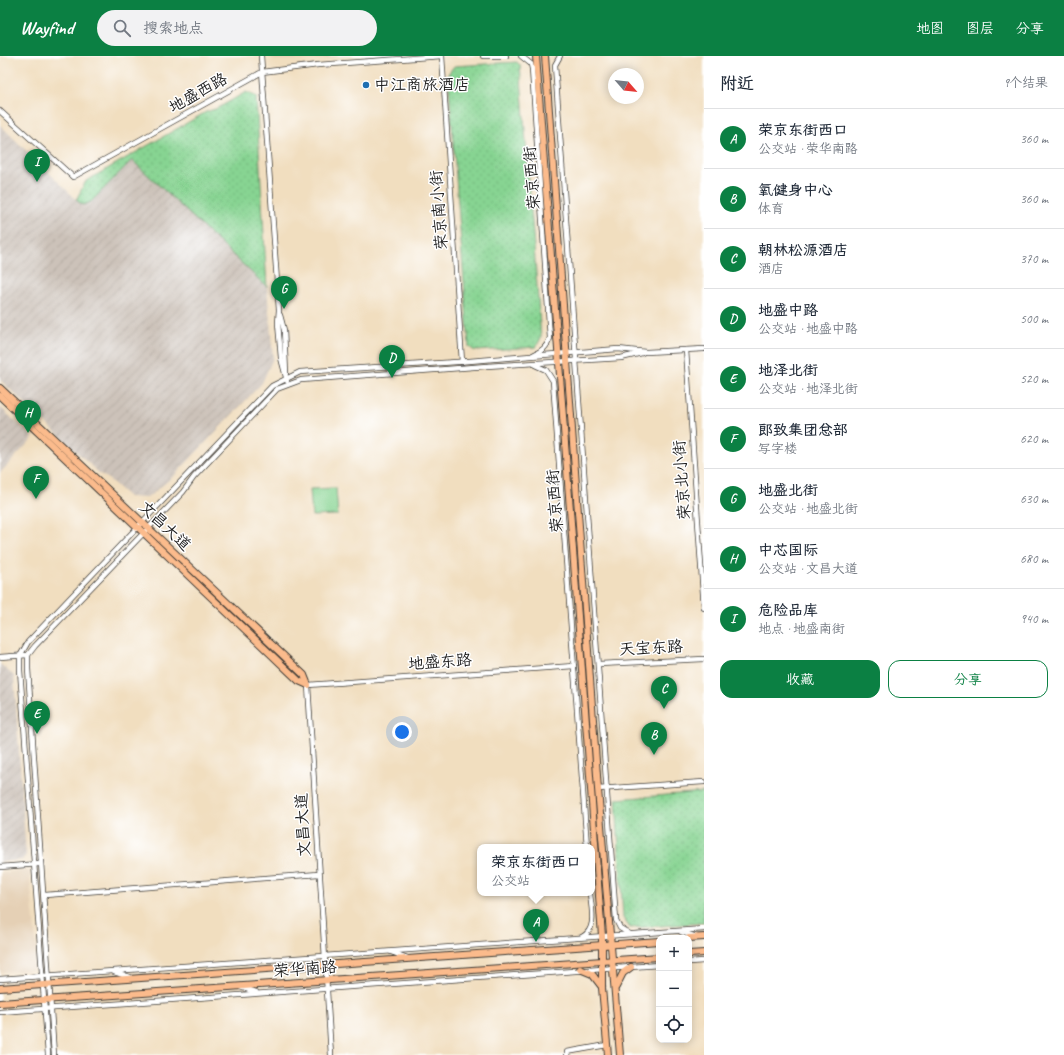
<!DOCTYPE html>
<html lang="zh">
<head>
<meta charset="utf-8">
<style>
	body { margin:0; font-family:Caveat,"LXGW WenKai TC",sans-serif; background:#f2f2f3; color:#1f2937 }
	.controls { position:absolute; right:12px; bottom:12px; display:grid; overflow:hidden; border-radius:8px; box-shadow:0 2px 10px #0003 }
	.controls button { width:36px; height:36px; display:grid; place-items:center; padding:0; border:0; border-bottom:1px solid #e0e1e3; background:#fff; color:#1f2937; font:20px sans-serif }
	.compass { position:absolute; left:608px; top:12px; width:36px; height:36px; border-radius:50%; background:#fff; box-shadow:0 2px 10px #0003; rotate:118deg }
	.you { position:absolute; left:402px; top:676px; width:14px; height:14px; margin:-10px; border:3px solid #fff; border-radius:50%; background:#1a73e8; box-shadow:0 0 0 6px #1a73e833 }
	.badge { display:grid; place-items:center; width:26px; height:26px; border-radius:50%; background:#0b8043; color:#fff; font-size:13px; font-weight:700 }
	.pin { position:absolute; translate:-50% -33px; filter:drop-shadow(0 1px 2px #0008) }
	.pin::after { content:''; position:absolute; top:21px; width:14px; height:12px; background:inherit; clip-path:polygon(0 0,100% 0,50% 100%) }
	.popup { position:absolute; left:477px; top:788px; width:118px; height:52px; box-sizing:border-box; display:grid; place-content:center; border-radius:8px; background:#fff; filter:drop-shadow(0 1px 3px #0005); font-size:13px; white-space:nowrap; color:#747a83 }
	.popup b { font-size:15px; color:#1f2937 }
	.popup::after { content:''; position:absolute; left:50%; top:100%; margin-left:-8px; border:8px solid transparent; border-top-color:#fff }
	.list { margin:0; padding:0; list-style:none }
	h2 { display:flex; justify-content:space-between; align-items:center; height:52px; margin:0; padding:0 16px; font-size:17px }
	h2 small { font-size:13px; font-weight:400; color:#747a83 }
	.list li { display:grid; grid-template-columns:26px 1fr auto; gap:12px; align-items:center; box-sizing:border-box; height:60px; padding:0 16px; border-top:1px solid #e0e1e3 }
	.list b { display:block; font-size:15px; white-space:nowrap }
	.list p { margin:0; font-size:13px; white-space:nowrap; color:#747a83 }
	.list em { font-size:13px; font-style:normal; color:#747a83 }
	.actions { display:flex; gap:8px; padding:12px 16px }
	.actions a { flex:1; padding:9px 0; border:1px solid #0b8043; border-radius:12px; text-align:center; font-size:14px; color:#0b8043 }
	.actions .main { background:#0b8043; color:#fff }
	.icon { flex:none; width:22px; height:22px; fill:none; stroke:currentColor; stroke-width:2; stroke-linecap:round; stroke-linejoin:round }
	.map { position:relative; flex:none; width:704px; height:999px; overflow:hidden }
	header { display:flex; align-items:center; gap:24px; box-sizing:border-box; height:56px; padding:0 20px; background:#0b8043; color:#fff }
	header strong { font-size:19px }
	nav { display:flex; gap:22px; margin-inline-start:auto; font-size:14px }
	.search { width:280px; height:36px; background:#f2f2f3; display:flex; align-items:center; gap:10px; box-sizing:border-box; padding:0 14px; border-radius:22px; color:#747a83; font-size:15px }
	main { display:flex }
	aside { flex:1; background:#fff }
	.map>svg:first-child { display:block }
</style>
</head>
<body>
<header>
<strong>Wayfind</strong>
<div class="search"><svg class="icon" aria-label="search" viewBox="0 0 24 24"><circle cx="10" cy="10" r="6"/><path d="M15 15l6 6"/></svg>搜索地点</div>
<nav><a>地图</a><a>图层</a><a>分享</a></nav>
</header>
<main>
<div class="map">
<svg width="704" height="999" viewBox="0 0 704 999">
	<defs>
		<pattern id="industrial-furrows" width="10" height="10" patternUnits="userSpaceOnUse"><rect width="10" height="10" fill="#ccc2b9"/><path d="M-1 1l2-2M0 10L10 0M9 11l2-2" fill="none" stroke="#afa69e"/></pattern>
		<pattern id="grass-dots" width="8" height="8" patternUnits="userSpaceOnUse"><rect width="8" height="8" fill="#87d492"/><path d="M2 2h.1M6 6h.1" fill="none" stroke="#74b57d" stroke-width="1.8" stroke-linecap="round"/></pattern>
	</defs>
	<rect width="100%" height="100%" fill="#fff"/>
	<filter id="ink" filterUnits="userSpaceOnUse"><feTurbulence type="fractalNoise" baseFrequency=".025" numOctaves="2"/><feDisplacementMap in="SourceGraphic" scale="8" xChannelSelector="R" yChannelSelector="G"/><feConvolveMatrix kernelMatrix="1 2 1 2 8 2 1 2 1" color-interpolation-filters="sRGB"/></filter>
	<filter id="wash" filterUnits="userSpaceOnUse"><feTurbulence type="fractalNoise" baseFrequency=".012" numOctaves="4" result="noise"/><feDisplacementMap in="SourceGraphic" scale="16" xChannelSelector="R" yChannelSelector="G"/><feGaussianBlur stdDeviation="0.9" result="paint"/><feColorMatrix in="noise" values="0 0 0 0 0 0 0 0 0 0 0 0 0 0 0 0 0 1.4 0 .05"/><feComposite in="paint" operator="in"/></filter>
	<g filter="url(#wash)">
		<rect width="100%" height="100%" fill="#f1debf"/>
		<!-- built -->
		<g fill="#e5d0b5">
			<path d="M269,0H355L321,3L275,4Z"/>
			<path d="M29,814L38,908L32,914L0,916V817Z"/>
		</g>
		<!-- industrial -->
		<g fill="url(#industrial-furrows)">
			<path d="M0,69L80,147L91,146L132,104L267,231L273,302L262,327L175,419L147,442L129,441L111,425L99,417L0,324Z"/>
			<path d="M0,351L33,382L0,417Z"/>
			<path d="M0,608L14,620L26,799L22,804L0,806Z"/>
		</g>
		<!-- grass -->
		<g fill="url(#grass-dots)" stroke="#527857">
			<path d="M517,6L520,9L541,282L536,291L475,295L469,291L448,18L454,10Z"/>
			<path d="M246,36L256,41L267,231L132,104L91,146L83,149L76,144L86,125L206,56L218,52Z"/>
			<path d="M704,736V867L630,872L623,862L616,743Z"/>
		</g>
		<!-- pitch -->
		<path fill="#87d492" stroke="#527857" d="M336,432L338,459L312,460L310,433Z"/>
	</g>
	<g filter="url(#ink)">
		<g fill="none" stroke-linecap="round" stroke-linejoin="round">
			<!-- minor casing -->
			<g stroke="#3c3934" stroke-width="6">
				<g id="minor">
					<path d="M261,0L279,254L278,267L281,302L287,325"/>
					<path d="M442,0L462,306"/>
					<path d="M483,0H506"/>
					<path d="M521,0L531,8L532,13L550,282C547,291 542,295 533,299"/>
					<path d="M560,0L555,9L616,864L620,872L630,878"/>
					<path d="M0,55L73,121L262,16L318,9L442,0"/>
					<path d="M280,259L284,274L286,317"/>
					<path d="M686,294L704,552"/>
					<path d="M535,309L546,314L553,325L587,791"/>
					<path d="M0,601L28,599"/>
					<path d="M599,608L704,603"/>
					<path d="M598,733L704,726"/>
					<path d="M0,811L39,808"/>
					<path d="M45,839L319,818"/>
					<path d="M681,876L697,881"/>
					<path d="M582,881C598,873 591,852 590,837"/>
					<path d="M391,896L408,902"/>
					<path d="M689,906L704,905"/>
					<path d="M114,916L130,921"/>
					<path d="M0,923L704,873"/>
					<path d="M240,931L256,936"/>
					<path d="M0,956L659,909"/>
					<path d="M48,999L20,614V600L28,586L272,330L300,316L457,306L618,293L646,296L704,293"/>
					<path d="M54,999L28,613V599L35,590L183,436L194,421L277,333L301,324L487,310L621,302L642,297"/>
					<path d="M331,999L308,629L574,610"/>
					<path d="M567,999V996L607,989"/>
				</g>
			</g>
			<!-- major casing -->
			<g stroke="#3c3934" stroke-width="8">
				<g id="major">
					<path d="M536,0L602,880V932L608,999"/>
					<path d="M545,0L598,733L620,999"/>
					<path d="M0,332L304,619L308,629"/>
					<path d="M0,340L299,625L308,629"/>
					<path d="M689,882L704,881"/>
					<path d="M689,898L704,897"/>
					<path d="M580,913L592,918L602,931"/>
					<path d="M616,931L623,917L631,911"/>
					<path d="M0,932L659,885"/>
					<path d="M0,947L659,901"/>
				</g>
			</g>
			<!-- minor -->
			<use href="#minor" stroke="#fff" stroke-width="4.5"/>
			<!-- major -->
			<use href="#major" stroke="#fbbb8c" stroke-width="6"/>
		</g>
	</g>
	<!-- markers -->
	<circle fill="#1f6fb2" stroke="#fff" stroke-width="1.5" cx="366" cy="29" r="4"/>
	<g text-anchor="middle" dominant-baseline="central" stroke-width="3" stroke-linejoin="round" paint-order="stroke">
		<!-- poi labels -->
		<g font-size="16" fill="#1c1c1c" stroke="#fff" text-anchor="start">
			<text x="374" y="29">中江商旅酒店</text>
		</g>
		<!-- street labels -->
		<g font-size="16" fill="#1c1c1c" stroke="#fff">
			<text transform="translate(198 37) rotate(-29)">地盛西路</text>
			<text transform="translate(532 122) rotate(-94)">荣京西街</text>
			<text transform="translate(439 154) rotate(-94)">荣京南小街</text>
			<text transform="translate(682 424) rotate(-94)">荣京北小街</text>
			<text transform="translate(555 445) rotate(-94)">荣京西街</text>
			<text transform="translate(165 470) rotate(43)">文昌大道</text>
			<text transform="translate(651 592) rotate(-3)">天宝东路</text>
			<text transform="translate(440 606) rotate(-4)">地盛东路</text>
			<text transform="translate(303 769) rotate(-93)">文昌大道</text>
			<text transform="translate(305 913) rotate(-4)">荣华南路</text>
		</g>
	</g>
</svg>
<div class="controls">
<button>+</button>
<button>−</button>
<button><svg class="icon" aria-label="locate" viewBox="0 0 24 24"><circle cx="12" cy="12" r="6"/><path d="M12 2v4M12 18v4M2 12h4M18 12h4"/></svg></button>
</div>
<svg class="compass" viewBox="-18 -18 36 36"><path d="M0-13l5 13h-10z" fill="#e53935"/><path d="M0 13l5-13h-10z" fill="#747a83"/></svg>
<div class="you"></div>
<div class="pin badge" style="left:536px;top:886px">A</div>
<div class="popup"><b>荣京东街西口</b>公交站</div>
<div class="pin badge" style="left:654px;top:699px">B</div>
<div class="pin badge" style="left:664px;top:653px">C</div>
<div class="pin badge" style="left:392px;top:322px">D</div>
<div class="pin badge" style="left:37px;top:678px">E</div>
<div class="pin badge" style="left:36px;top:443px">F</div>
<div class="pin badge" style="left:284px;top:253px">G</div>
<div class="pin badge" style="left:28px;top:377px">H</div>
<div class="pin badge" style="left:37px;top:126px">I</div>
</div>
<aside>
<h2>附近<small>9个结果</small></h2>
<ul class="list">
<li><span class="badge">A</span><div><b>荣京东街西口</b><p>公交站 · 荣华南路</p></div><em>360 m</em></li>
<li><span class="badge">B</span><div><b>氧健身中心</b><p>体育</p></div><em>360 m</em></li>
<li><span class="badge">C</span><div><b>朝林松源酒店</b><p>酒店</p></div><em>370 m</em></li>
<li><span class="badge">D</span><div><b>地盛中路</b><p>公交站 · 地盛中路</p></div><em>500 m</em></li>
<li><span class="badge">E</span><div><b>地泽北街</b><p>公交站 · 地泽北街</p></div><em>520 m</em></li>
<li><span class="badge">F</span><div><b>郎致集团总部</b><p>写字楼</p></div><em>620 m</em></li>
<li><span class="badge">G</span><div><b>地盛北街</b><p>公交站 · 地盛北街</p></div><em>630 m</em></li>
<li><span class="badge">H</span><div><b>中芯国际</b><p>公交站 · 文昌大道</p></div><em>680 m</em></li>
<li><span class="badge">I</span><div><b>危险品库</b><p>地点 · 地盛南街</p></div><em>940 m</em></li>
</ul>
<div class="actions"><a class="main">收藏</a><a>分享</a></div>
</aside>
</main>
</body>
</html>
